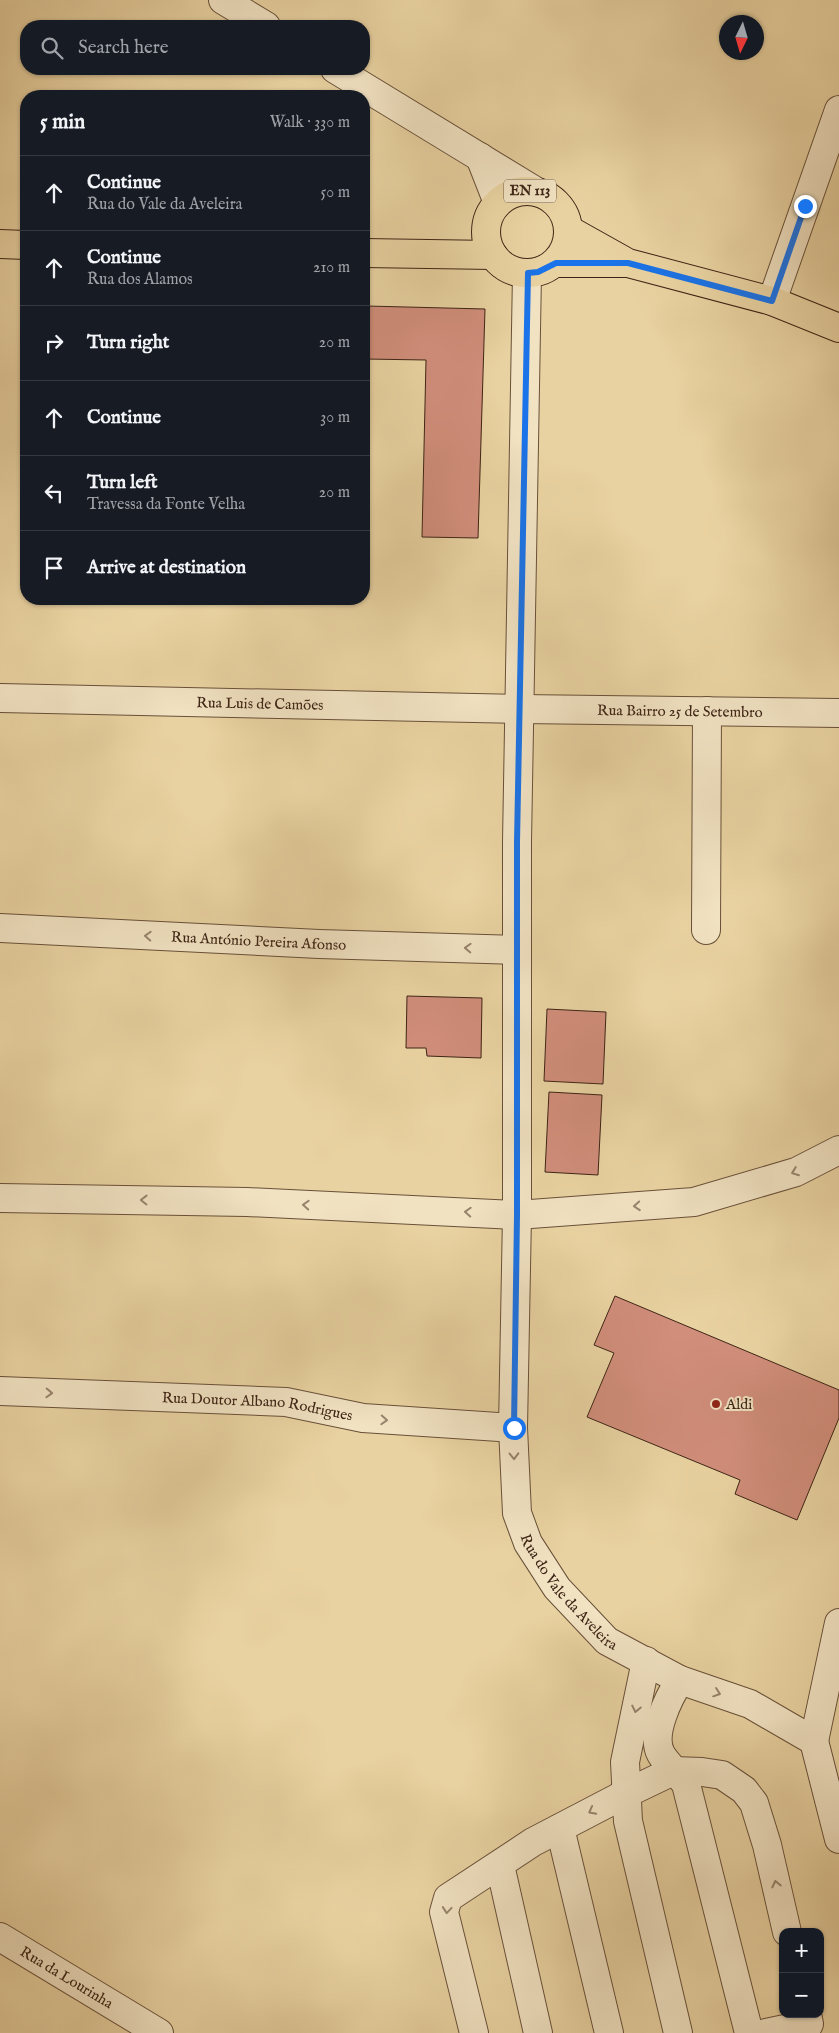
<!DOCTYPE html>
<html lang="en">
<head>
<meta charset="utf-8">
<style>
	body { margin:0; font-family:"IM FELL English",serif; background:#242831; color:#f1f3f6 }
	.controls { position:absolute; right:15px; bottom:15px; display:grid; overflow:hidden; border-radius:10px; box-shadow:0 1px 4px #0004 }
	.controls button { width:45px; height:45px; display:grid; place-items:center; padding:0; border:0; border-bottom:1px solid #363941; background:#171b24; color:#f1f3f6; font:25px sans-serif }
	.compass { position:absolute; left:719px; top:15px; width:45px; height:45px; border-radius:50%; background:#171b24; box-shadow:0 1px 4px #0004; rotate:185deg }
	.stop { position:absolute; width:15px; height:15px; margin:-11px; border:4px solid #1a73e8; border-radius:50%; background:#fff }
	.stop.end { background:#1a73e8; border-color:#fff; box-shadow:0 1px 5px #0008 }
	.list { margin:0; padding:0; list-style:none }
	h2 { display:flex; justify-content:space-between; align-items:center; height:65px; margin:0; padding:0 20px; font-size:21px }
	h2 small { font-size:16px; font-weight:400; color:#9ea1a6 }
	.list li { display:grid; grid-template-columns:32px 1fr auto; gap:15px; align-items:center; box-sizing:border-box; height:75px; padding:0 20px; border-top:1px solid #363941 }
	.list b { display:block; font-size:19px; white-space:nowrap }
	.list p { margin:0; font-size:16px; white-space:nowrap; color:#9ea1a6 }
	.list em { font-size:16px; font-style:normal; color:#9ea1a6 }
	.icon { flex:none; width:28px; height:28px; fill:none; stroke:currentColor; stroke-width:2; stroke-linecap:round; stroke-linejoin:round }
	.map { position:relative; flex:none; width:839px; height:2033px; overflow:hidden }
	.search { position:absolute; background:#171b24; box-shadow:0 1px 4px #0004; left:20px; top:20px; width:350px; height:55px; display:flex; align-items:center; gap:12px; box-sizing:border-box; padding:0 18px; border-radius:20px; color:#9ea1a6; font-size:19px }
	.panel { position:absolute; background:#171b24; box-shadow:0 1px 4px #0004; left:20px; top:90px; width:350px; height:515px; border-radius:20px }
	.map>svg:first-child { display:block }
</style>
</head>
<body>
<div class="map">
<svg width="839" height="2033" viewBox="0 0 839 2033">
	<rect width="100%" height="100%" fill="#e9d2a1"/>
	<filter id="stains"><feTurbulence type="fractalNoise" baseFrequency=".004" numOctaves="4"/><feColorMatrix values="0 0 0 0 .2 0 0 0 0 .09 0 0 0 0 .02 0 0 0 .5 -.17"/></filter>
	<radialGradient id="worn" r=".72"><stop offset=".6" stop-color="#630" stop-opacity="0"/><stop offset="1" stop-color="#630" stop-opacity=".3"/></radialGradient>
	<!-- building -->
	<g fill="#d18e7b" stroke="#3d2416">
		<path d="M367,306L485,309L478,538L422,537L426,360L365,359Z"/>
		<path d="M407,996L482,998L481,1058L427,1056L426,1048H406Z"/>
		<path d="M547,1009L606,1012L603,1084L544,1081Z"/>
		<path d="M549,1092L602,1095L598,1175L545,1172Z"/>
		<path d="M615,1296L839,1390V1418L797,1520L735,1494L740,1480L587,1417L614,1353L594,1345Z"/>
	</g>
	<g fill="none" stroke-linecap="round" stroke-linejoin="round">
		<!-- minor casing -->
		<g stroke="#685039" stroke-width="30">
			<g id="minor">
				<path d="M223,0L266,26"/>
				<path d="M335,69L537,192"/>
				<path d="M480,157L498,203"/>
				<path id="s1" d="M527,273L517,842V1215L513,1428L517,1513L528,1543L557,1588L607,1641L680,1680L750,1704L814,1741L839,1839"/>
				<path d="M772,301L839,110"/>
				<path id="s2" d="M0,698L520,709L839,713"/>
				<path id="s3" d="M0,928L319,944L517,950"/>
				<path d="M706,930L707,711"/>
				<path d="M0,1198L247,1202L517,1215L694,1202L796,1172L839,1150"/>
				<path id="s4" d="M0,1391L286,1402L363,1418L513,1428"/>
				<path d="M646,1661L625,1762L628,1821L678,2033"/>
				<path d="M680,1680C669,1697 650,1734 661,1754C668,1766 678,1773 686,1784L749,2033"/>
				<path d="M814,1741L839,1623"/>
				<path d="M560,1828L609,2033"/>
				<path d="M500,1865L538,2033"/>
				<path id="s5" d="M0,1937L159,2033"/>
				<path d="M474,2033L444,1912L448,1898L533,1842L625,1794L673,1771L702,1772L722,1775L744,1790L754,1803L767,1845L787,1932"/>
				<path d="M766,2033L809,2024L807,2014"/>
			</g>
		</g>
		<!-- major casing -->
		<g stroke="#3d2416" stroke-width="30">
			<g id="major">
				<circle cx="527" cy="232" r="41"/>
				<path d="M569,230L628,263L772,301L839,328"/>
				<path d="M0,244L26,245"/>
				<path d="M364,253L493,255"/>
				<path d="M555,263H624"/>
			</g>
		</g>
		<!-- minor -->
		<use href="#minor" stroke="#f1e2c2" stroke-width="28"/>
		<!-- major -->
		<use href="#major" stroke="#e9d2a1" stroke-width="28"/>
	</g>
	<!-- one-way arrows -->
	<defs><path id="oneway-chevron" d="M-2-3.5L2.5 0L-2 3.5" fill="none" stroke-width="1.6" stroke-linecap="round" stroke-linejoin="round" transform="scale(1.25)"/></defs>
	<g stroke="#97836c">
		<use href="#oneway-chevron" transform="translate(148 936) rotate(-177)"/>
		<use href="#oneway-chevron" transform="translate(468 948) rotate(-178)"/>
		<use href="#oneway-chevron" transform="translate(795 1172) rotate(159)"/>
		<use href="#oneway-chevron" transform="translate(144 1200) rotate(-179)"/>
		<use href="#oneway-chevron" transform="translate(306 1205) rotate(-177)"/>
		<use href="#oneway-chevron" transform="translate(637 1206) rotate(176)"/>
		<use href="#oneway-chevron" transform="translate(468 1212) rotate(-177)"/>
		<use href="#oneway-chevron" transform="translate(49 1393) rotate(2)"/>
		<use href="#oneway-chevron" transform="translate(384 1420) rotate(3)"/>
		<use href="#oneway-chevron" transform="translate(514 1456) rotate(89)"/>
		<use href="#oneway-chevron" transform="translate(717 1693) rotate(19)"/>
		<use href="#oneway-chevron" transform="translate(636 1709) rotate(102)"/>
		<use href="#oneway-chevron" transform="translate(592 1811) rotate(152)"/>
		<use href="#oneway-chevron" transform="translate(776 1884) rotate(-103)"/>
		<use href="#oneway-chevron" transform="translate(447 1910) rotate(95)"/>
	</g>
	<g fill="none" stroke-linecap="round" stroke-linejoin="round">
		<!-- route -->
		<path stroke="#1a73e8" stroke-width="6" d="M514,1428L517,1215V842L528,273L538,272L556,263H628L772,301L805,206"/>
	</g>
	<!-- markers -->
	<circle fill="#8f2418" stroke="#f1e2c2" stroke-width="2" cx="716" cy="1404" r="5"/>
	<g text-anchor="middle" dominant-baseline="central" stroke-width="4" stroke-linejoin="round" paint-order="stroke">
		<!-- shield labels -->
		<rect fill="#f1e2c2" stroke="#735d4a" stroke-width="1" x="504" y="179.5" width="52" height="23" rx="4"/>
		<g font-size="14" font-weight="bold" fill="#3d2416">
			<text x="530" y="191">EN 113</text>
		</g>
		<!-- street labels -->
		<g font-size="15" fill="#3d2416" stroke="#f1e2c2">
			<text stroke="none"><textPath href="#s2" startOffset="260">Rua Luis de Camões</textPath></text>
			<text stroke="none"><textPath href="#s2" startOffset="680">Rua Bairro 25 de Setembro</textPath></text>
			<text stroke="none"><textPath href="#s3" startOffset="259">Rua António Pereira Afonso</textPath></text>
			<text stroke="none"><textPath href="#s4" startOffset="258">Rua Doutor Albano Rodrigues</textPath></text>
			<text stroke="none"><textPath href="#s1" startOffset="1336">Rua do Vale da Aveleira</textPath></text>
			<text stroke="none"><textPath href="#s5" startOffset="78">Rua da Lourinha</textPath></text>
		</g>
		<!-- poi labels -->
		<g font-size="15" fill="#3d2416" stroke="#f1e2c2" text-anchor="start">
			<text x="726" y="1404">Aldi</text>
		</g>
	</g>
	<rect width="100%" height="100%" filter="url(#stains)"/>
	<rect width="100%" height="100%" fill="url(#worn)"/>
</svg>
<div class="controls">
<button>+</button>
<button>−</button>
</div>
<svg class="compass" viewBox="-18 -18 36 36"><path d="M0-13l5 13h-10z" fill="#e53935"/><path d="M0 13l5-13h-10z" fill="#9ea1a6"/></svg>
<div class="stop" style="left:514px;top:1428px"></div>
<div class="stop end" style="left:805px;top:206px"></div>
<div class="search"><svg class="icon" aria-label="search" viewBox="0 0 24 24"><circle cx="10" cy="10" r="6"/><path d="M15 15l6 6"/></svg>Search here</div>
<section class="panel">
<h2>5 min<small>Walk · 330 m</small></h2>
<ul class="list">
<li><svg class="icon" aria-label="ahead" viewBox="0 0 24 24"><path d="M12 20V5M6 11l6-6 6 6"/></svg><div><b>Continue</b><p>Rua do Vale da Aveleira</p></div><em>50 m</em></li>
<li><svg class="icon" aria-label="ahead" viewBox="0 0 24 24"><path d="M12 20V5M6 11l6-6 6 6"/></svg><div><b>Continue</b><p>Rua dos Alamos</p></div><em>210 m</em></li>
<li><svg class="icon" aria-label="right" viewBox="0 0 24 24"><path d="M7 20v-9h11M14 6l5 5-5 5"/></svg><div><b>Turn right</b></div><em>20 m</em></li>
<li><svg class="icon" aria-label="ahead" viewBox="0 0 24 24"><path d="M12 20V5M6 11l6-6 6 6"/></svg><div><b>Continue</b></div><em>30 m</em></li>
<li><svg class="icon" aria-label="left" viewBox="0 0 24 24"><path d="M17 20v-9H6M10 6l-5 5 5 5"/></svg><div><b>Turn left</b><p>Travessa da Fonte Velha</p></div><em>20 m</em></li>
<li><svg class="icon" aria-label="arrive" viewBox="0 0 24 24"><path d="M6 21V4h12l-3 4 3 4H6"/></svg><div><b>Arrive at destination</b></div></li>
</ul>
</section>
</div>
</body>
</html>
